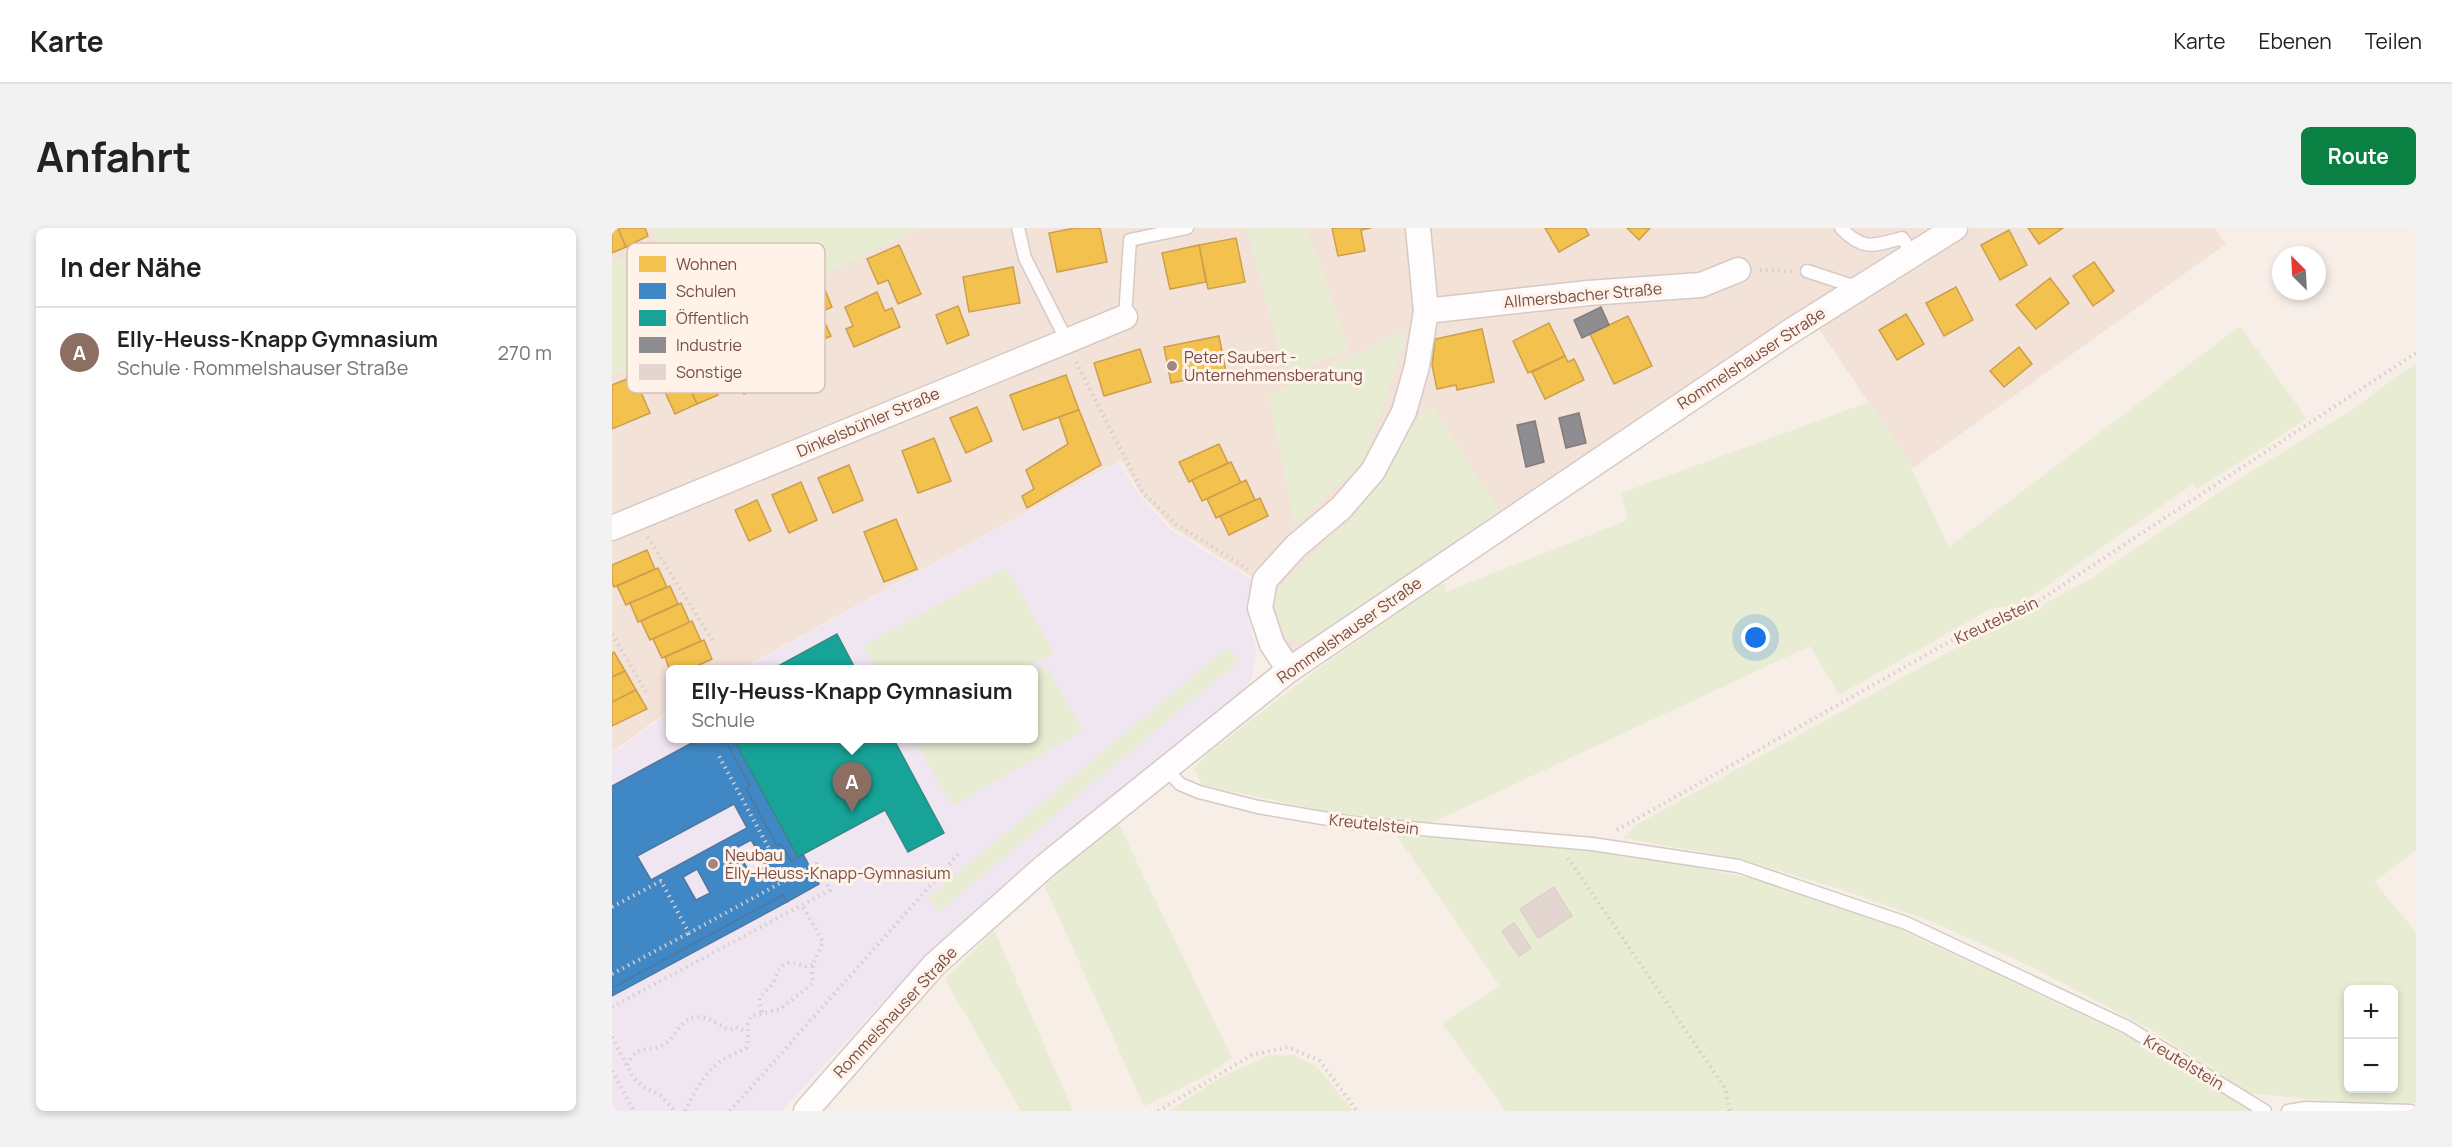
<!DOCTYPE html>
<html lang="de">
<head>
<meta charset="utf-8">
<style>
	body { margin:0; font-family:Manrope,sans-serif; background:#f2f2f2; color:#222 }
	.controls { position:absolute; right:18px; bottom:18px; display:grid; overflow:hidden; border-radius:9px; box-shadow:0 3px 9px #0003 }
	.controls button { width:54px; height:54px; display:grid; place-items:center; padding:0; border:0; border-bottom:2px solid #e0e0e0; background:#fff; color:#222; font:30px sans-serif }
	.compass { position:absolute; left:1660px; top:18px; width:54px; height:54px; border-radius:50%; background:#fff; box-shadow:0 3px 9px #0003; rotate:336deg }
	.you { position:absolute; left:1144px; top:410px; width:21px; height:21px; margin:-15px; border:4px solid #fff; border-radius:50%; background:#1a73e8; box-shadow:0 0 0 9px #1a73e833 }
	.badge { display:grid; place-items:center; width:39px; height:39px; border-radius:50%; background:#0b8043; color:#fff; font-size:20px; font-weight:700 }
	.pin { position:absolute; translate:-50% -50px; filter:drop-shadow(0 2px 3px #0008) }
	.pin::after { content:''; position:absolute; top:32px; width:21px; height:18px; background:inherit; clip-path:polygon(0 0,100% 0,50% 100%) }
	.popup { position:absolute; left:54px; top:437px; width:372px; height:78px; box-sizing:border-box; display:grid; place-content:center; border-radius:9px; background:#fff; filter:drop-shadow(0 2px 4px #0005); font-size:20px; white-space:nowrap; color:#767676 }
	.popup b { font-size:22px; color:#222 }
	.popup::after { content:''; position:absolute; left:50%; top:100%; margin-left:-12px; border:12px solid transparent; border-top-color:#fff }
	.list { margin:0; padding:0; list-style:none }
	h2 { display:flex; justify-content:space-between; align-items:center; height:78px; margin:0; padding:0 24px; font-size:26px }
	h2 small { font-size:20px; font-weight:400; color:#767676 }
	.list li { display:grid; grid-template-columns:39px 1fr auto; gap:18px; align-items:center; box-sizing:border-box; height:90px; padding:0 24px; border-top:2px solid #e0e0e0 }
	.list b { display:block; font-size:22px; white-space:nowrap }
	.list p { margin:0; font-size:20px; white-space:nowrap; color:#767676 }
	.list em { font-size:20px; font-style:normal; color:#767676 }
	.map { position:relative; flex:none; width:1804px; height:883px; overflow:hidden; border-radius:9px }
	header { display:flex; align-items:center; gap:36px; box-sizing:border-box; height:84px; padding:0 30px; background:#fff; border-bottom:2px solid #e0e0e0 }
	header strong { font-size:28px }
	nav { display:flex; gap:33px; margin-inline-start:auto; font-size:21px }
	.intro { display:flex; align-items:center; justify-content:space-between; box-sizing:border-box; height:144px; padding:0 36px }
	h1 { margin:0; font-size:42px }
	.button { padding:15px 27px; border-radius:9px; background:#0b8043; color:#fff; font-size:21px; font-weight:700 }
	main { display:flex; gap:36px; padding:0 36px }
	aside { flex:1; background:#fff; border-radius:9px; box-shadow:0 3px 9px #0003 }
	.map>svg:first-child { display:block }
</style>
</head>
<body>
<header>
<strong>Karte</strong>
<nav><a>Karte</a><a>Ebenen</a><a>Teilen</a></nav>
</header>
<div class="intro"><h1>Anfahrt</h1><a class="button">Route</a></div>
<main>
<aside>
<h2>In der Nähe<small></small></h2>
<ul class="list">
<li><span class="badge" style="background:#8d6e63">A</span><div><b>Elly-Heuss-Knapp Gymnasium</b><p>Schule · Rommelshauser Straße</p></div><em>270 m</em></li>
</ul>
</aside>
<div class="map">
<svg width="1804" height="883" viewBox="0 0 1804 883">
	<rect width="100%" height="100%" fill="#f7eee8"/>
	<!-- residential -->
	<path fill="#f3e2d8" d="M0,0H1603L1614,16L1301,240L1201,92L681,438L643,351L561,300L529,266L509,232L129,441L58,442V482L0,524Z"/>
	<!-- education -->
	<path fill="#f0e6f1" d="M507,234L527,267L559,302L640,352L635,382L644,424L640,449L632,465L425,626L315,726L169,883H0V526L58,484V510H422V442L131,441Z"/>
	<!-- green -->
	<g fill="#e7ecd2" fill-rule="evenodd">
		<path d="M41,0H309L0,149V36L46,14Z"/>
		<path d="M635,0H695L737,121L674,148Z"/>
		<path d="M1628,98L1695,191L1585,261L1581,256L1410,375L1378,381L1227,467L1198,418L819,595L753,592L590,557L582,541L595,526L710,438L831,353L834,364L1016,292L1009,265L1257,174L1294,229L1337,319Z"/>
		<path d="M796,101L754,231L683,298L657,167Z"/>
		<path d="M1804,135V622L1762,654L1804,704V875L1727,874L1636,865L1538,801L1420,739L1319,693L1224,660L1129,631L1011,610L1024,597L1386,397L1430,377L1482,349L1627,251L1738,183ZM1736,762H1782V860H1736Z"/>
		<path d="M820,178L891,287L694,416L673,410L659,367L743,287L805,189Z"/>
		<path d="M394,339L442,425L413,441H264L251,418Z"/>
		<path d="M616,419L628,432L327,684L316,670Z"/>
		<path d="M434,438L471,503L340,578L303,513L307,510H422V445Z"/>
		<path d="M506,595L620,830L596,847L532,878L432,656Z"/>
		<path d="M783,605L1016,625L1142,651L1251,684L1528,814L1639,877L1640,883H894L830,795L888,758Z"/>
		<path d="M382,702L461,883H409L333,751Z"/>
		<path d="M657,827H682L704,838L741,883H557L608,850Z"/>
	</g>
	<!-- homes -->
	<g fill="#f2c14e" stroke="#cd9e4c" stroke-width="1.5">
		<path d="M0,0H6L14,19L0,25Z"/>
		<path d="M6,0H33L36,8L14,19Z"/>
		<path d="M463,0H488L495,34L445,44L437,5Z"/>
		<path d="M720,0H759L749,2L753,23L726,28Z"/>
		<path d="M933,0H973L977,7L947,24Z"/>
		<path d="M1015,0H1038L1027,12Z"/>
		<path d="M1416,0H1451L1427,16Z"/>
		<path d="M1397,2L1415,37L1388,52L1369,17Z"/>
		<path d="M624,10L633,54L596,61L587,17Z"/>
		<path d="M287,17L309,66L286,76L276,52L266,56L255,31Z"/>
		<path d="M587,17L594,54L558,61L550,25Z"/>
		<path d="M1482,34L1502,63L1481,78L1461,48Z"/>
		<path d="M401,39L408,75L357,84L351,49Z"/>
		<path d="M208,50L220,79L208,84L219,108L198,117L175,65Z"/>
		<path d="M1438,50L1457,75L1424,101L1404,77Z"/>
		<path d="M1344,59L1361,92L1332,108L1314,75Z"/>
		<path d="M265,64L273,83L280,80L288,99L242,119L234,101L241,98L233,79Z"/>
		<path d="M179,74L203,130L183,139L158,83Z"/>
		<path d="M346,78L357,107L335,116L324,87Z"/>
		<path d="M1294,86L1312,116L1285,132L1267,102Z"/>
		<path d="M1016,88L1040,138L1002,156L978,106Z"/>
		<path d="M937,95L953,128L916,145L901,113Z"/>
		<path d="M142,101L164,152L132,166L110,115Z"/>
		<path d="M870,101L882,154L845,162L844,157L825,161L820,137L823,111Z"/>
		<path d="M607,108L614,144L559,155L552,119Z"/>
		<path d="M1407,119L1420,136L1392,159L1378,143Z"/>
		<path d="M528,121L539,154L492,168L482,135Z"/>
		<path d="M953,128L956,134L962,131L972,152L933,171L920,144Z"/>
		<path d="M92,134L106,167L85,176L70,144Z"/>
		<path d="M70,144L85,176L63,186L48,153Z"/>
		<path d="M454,147L467,182L411,202L398,167Z"/>
		<path d="M22,148L38,185L0,201V157Z"/>
		<path d="M365,179L380,213L354,225L338,190Z"/>
		<path d="M467,182L489,237L415,280L410,268L422,261L414,242L456,216L447,189Z"/>
		<path d="M322,210L339,253L306,265L290,223Z"/>
		<path d="M607,216L616,235L577,254L567,234Z"/>
		<path d="M619,234L629,255L590,273L580,252Z"/>
		<path d="M237,237L251,272L221,285L206,250Z"/>
		<path d="M634,252L643,272L604,290L595,271Z"/>
		<path d="M189,254L205,292L177,305L160,267Z"/>
		<path d="M648,270L656,288L617,307L608,288Z"/>
		<path d="M145,272L159,303L137,313L123,282Z"/>
		<path d="M284,291L305,341L272,354L252,304Z"/>
		<path d="M35,322L43,341L2,359L0,354V337Z"/>
		<path d="M46,340L55,359L14,377L5,358Z"/>
		<path d="M58,358L66,376L26,394L18,375Z"/>
		<path d="M69,375L78,395L38,412L29,393Z"/>
		<path d="M80,393L89,413L50,430L41,411Z"/>
		<path d="M92,412L100,431L76,442L58,443L53,429Z"/>
		<path d="M2,424L13,443L0,449V425Z"/>
		<path d="M13,443L24,462L0,474V449Z"/>
		<path d="M24,462L35,481L0,498V474Z"/>
	</g>
	<!-- schools -->
	<g fill="#3f88c5" stroke="#50779f" stroke-width="1.5" fill-rule="evenodd">
		<path d="M89,510H112L138,558L134,560L165,618L169,616L179,633L191,626L207,656L175,674L171,667L0,760V558ZM122,576L135,600L39,652L25,628ZM139,612L154,638L139,647L124,620ZM85,641L98,665L84,672L71,649Z"/>
		<path d="M112,510H121L186,629L179,633L169,616L165,618L134,560L138,558Z"/>
		<path d="M171,667L175,674L0,768V760Z"/>
	</g>
	<!-- public -->
	<g fill="#17a398" stroke="#348a80" stroke-width="1.5">
		<path d="M225,406L244,442H159Z"/>
		<path d="M121,510H281L332,605L296,624L273,582L186,629Z"/>
	</g>
	<!-- industry -->
	<g fill="#8d8d92" stroke="#867a7c" stroke-width="1.5">
		<path d="M989,79L997,97L970,110L962,92Z"/>
		<path d="M967,185L974,215L954,220L947,190Z"/>
		<path d="M923,193L932,234L914,239L905,197Z"/>
	</g>
	<!-- building -->
	<g fill="#e3d5d0" stroke="#e0d0ca" stroke-width="1.5">
		<path d="M942,659L960,688L926,710L908,681Z"/>
		<path d="M902,695L919,720L907,728L890,703Z"/>
	</g>
	<g fill="none" stroke-linecap="round" stroke-linejoin="round">
		<!-- service casing -->
		<g stroke="#d6cac5" stroke-width="15">
			<g id="service">
				<path d="M406,0L413,30L454,111"/>
				<path d="M1229,0C1251,23 1261,18 1290,10L1301,26"/>
				<path d="M1195,43L1247,60"/>
				<path d="M513,89L518,12L575,0"/>
				<path d="M554,541L568,556L587,564L646,579L740,595L980,616L1126,638L1294,695L1515,799L1653,883"/>
				<path d="M1676,883L1694,880L1799,883"/>
			</g>
		</g>
		<!-- minor casing -->
		<g stroke="#d6cac5" stroke-width="27">
			<g id="minor">
				<path d="M814,83L976,65L1089,57L1126,42"/>
				<path d="M0,300L513,89"/>
				<path d="M677,442L660,416L648,380L653,352L684,318L729,280L761,243L792,184L805,138L814,83L806,0"/>
				<path d="M194,883L322,737L433,638L677,442L1179,103L1343,0"/>
			</g>
		</g>
		<!-- path -->
		<g stroke="#d8ccc9" stroke-width="4" stroke-dasharray="1.5 4.5" stroke-linecap="butt">
			<path d="M1148,42L1180,43"/>
			<path d="M464,134L531,265L564,296L636,341"/>
			<path d="M36,309L102,415"/>
			<path d="M0,406L34,464"/>
			<path d="M1005,602L1358,402L1425,374L1804,125"/>
			<path d="M956,630L1113,860L1118,883"/>
			<path d="M0,679L49,653L77,705L174,652"/>
			<path d="M0,746L77,705"/>
			<path d="M0,779L218,662L204,636L174,652L107,528"/>
			<path d="M150,784C144,764 151,769 160,756C168,745 162,741 178,734L194,738L201,736"/>
			<path d="M0,809L21,849L30,858L49,868L63,883"/>
			<path d="M15,837C26,813 38,826 53,816C65,808 67,791 84,789C97,788 106,797 118,802L124,799L135,804"/>
			<path d="M0,843L22,883"/>
			<path d="M73,883C82,865 92,845 109,833C116,827 126,825 134,820C139,808 132,801 139,788L168,781L200,756L201,736L211,714L190,677"/>
			<path d="M118,883L349,623"/>
			<path d="M546,883L640,827L676,819L708,833L745,883"/>
		</g>
		<!-- service -->
		<use href="#service" stroke="#fefcfc" stroke-width="12"/>
		<!-- minor -->
		<use href="#minor" stroke="#fefcfc" stroke-width="24"/>
	</g>
	<!-- markers -->
	<g fill="#a3867f" stroke="#fff2e9" stroke-width="2">
		<circle cx="560" cy="138" r="6"/>
		<circle cx="101" cy="636" r="6"/>
	</g>
	<g text-anchor="middle" dominant-baseline="central" stroke-width="6" stroke-linejoin="round" paint-order="stroke">
		<!-- street labels -->
		<g font-size="16" fill="#764e47" stroke="#fff2e9">
			<text transform="translate(971 67) rotate(-5)">Allmersbacher Straße</text>
			<text transform="translate(1139 130) rotate(-33)">Rommelshauser Straße</text>
			<text transform="translate(256 194) rotate(-23)">Dinkelsbühler Straße</text>
			<text transform="translate(1384 392) rotate(-25)">Kreutelstein</text>
			<text transform="translate(737 402) rotate(-35)">Rommelshauser Straße</text>
			<text transform="translate(762 596) rotate(6)">Kreutelstein</text>
			<text transform="translate(283 784) rotate(-47)">Rommelshauser Straße</text>
			<text transform="translate(1572 834) rotate(31)">Kreutelstein</text>
		</g>
		<!-- poi labels -->
		<g font-size="16" fill="#764e47" stroke="#fff2e9" text-anchor="start">
			<text x="572" y="129">Peter Saubert -<tspan x="572" dy="18">Unternehmensberatung</tspan></text>
			<text x="113" y="627">Neubau<tspan x="113" dy="18">Elly-Heuss-Knapp-Gymnasium</tspan></text>
		</g>
	</g>
	<!-- legend -->
	<rect x="15" y="15" width="198" height="150" rx="9" fill="#fff2e9" stroke="#d6c1b8" stroke-width="1.5"/>
	<rect x="27" y="28" width="27" height="16" fill="#f2c14e"/>
	<rect x="27" y="55" width="27" height="16" fill="#3f88c5"/>
	<rect x="27" y="82" width="27" height="16" fill="#17a398"/>
	<rect x="27" y="109" width="27" height="16" fill="#8d8d92"/>
	<rect x="27" y="136" width="27" height="16" fill="#e3d5d0"/>
	<g font-size="16" fill="#764e47">
		<text x="64" y="42">Wohnen</text>
		<text x="64" y="69">Schulen</text>
		<text x="64" y="96">Öffentlich</text>
		<text x="64" y="123">Industrie</text>
		<text x="64" y="150">Sonstige</text>
	</g>
</svg>
<div class="controls">
<button>+</button>
<button>−</button>
</div>
<svg class="compass" viewBox="-18 -18 36 36"><path d="M0-13l5 13h-10z" fill="#e53935"/><path d="M0 13l5-13h-10z" fill="#767676"/></svg>
<div class="you"></div>
<div class="pin badge" style="left:240px;top:584px;background:#8d6e63">A</div>
<div class="popup"><b>Elly-Heuss-Knapp Gymnasium</b>Schule</div>
</div>
</main>
</body>
</html>
